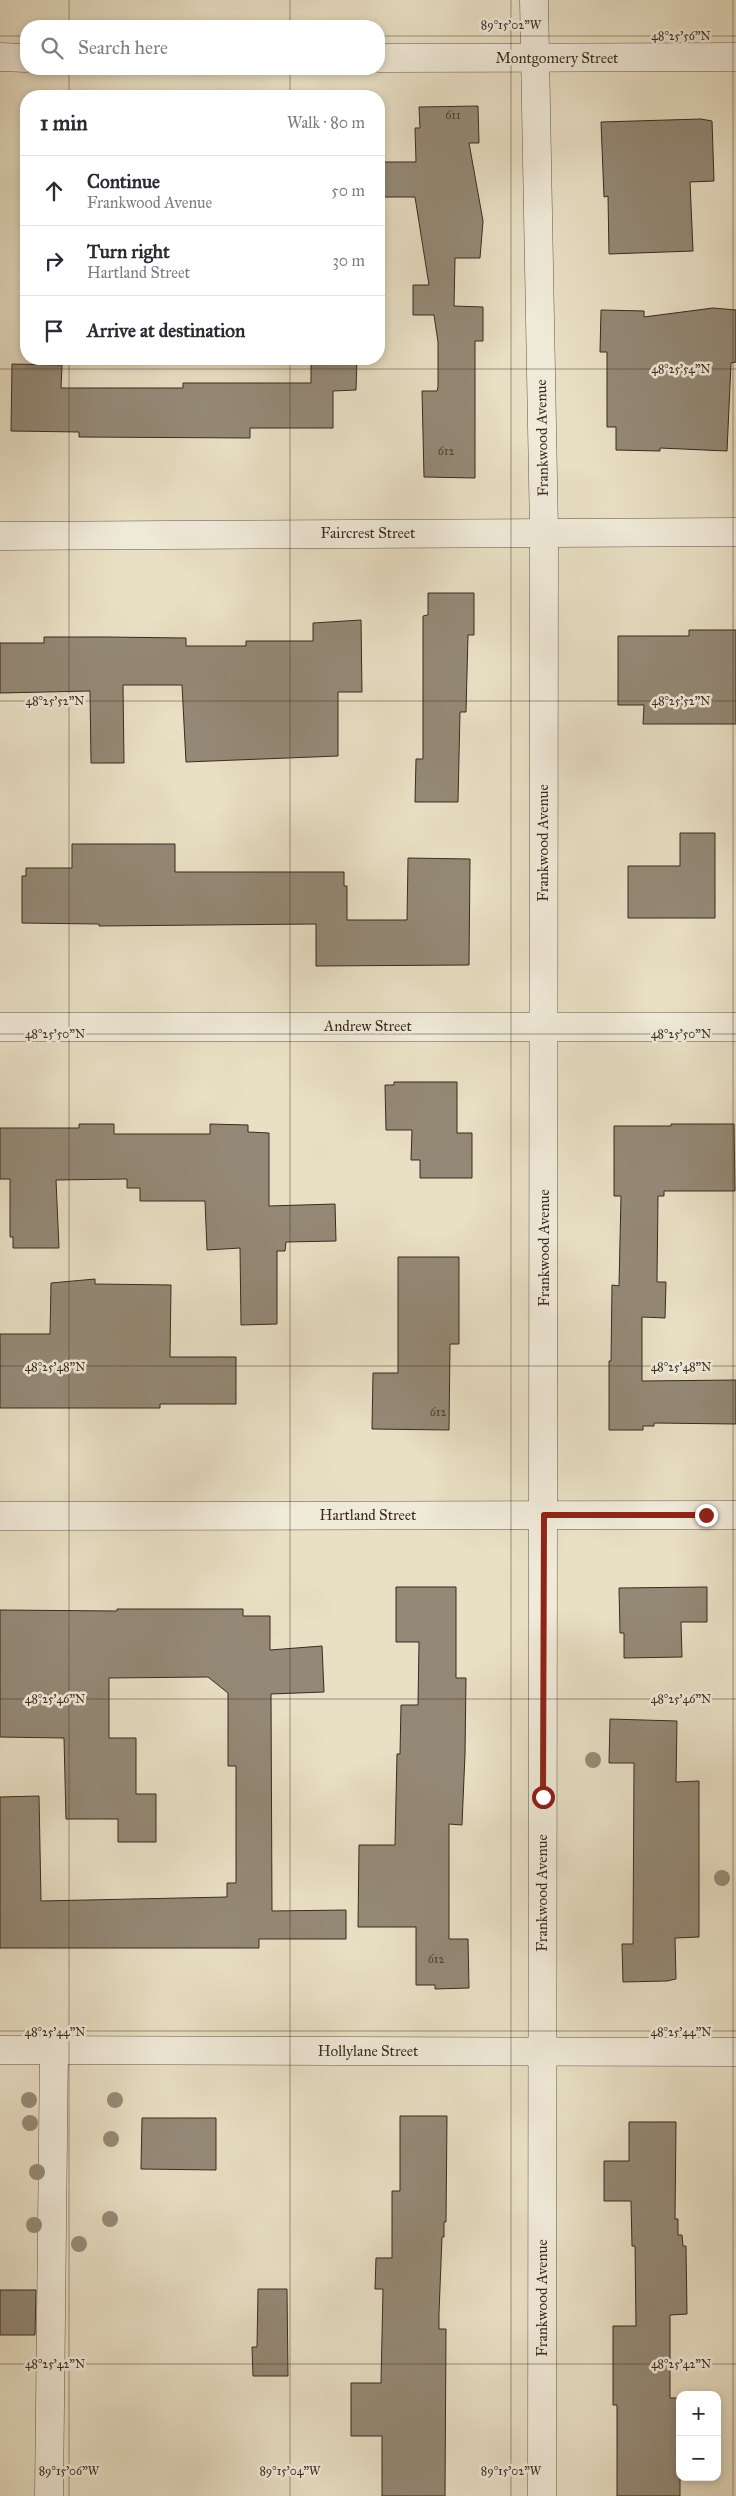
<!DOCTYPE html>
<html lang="en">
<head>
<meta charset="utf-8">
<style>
	body { margin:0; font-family:"IM FELL Great Primer",serif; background:#f2f2f3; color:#2b2b33 }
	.controls { position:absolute; right:15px; bottom:15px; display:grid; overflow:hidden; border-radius:10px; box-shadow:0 2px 8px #0003 }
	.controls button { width:45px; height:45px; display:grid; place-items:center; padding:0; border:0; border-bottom:1px solid #e1e1e2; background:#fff; color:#2b2b33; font:25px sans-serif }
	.stop { position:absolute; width:15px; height:15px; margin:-11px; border:4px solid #8f2418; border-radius:50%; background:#fff }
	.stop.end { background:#8f2418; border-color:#fff; box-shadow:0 1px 5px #0008 }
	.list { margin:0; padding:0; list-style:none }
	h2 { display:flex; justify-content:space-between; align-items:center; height:65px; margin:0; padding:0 20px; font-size:21px }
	h2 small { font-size:16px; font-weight:400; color:#7c7c81 }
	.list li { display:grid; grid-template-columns:32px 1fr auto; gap:15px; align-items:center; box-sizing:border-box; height:70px; padding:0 20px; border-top:1px solid #e1e1e2 }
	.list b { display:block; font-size:19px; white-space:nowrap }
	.list p { margin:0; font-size:16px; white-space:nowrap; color:#7c7c81 }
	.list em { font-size:16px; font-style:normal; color:#7c7c81 }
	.icon { flex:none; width:28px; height:28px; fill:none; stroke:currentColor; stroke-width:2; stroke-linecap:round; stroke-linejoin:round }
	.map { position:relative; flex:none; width:736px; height:2496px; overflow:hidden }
	.search { position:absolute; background:#fff; box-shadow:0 2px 8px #0003; left:20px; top:20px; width:365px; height:55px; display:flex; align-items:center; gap:12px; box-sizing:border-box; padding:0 18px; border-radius:20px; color:#7c7c81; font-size:19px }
	.panel { position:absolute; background:#fff; box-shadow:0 2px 8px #0003; left:20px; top:90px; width:365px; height:275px; border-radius:20px }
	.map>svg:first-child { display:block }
</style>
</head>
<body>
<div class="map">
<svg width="736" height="2496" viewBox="0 0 736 2496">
	<rect width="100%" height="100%" fill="#e8dfc4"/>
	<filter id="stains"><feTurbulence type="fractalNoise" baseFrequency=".004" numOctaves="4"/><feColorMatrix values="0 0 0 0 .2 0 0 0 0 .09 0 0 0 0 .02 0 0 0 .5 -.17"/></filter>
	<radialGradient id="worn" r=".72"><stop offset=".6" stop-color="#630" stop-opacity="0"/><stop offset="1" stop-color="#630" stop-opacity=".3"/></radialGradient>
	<!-- building -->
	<g fill="#948976" stroke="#392b21">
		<path d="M478,106L479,143H469L483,221L480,258H455L454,306L483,307V341H475V478L424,477L422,391H437L438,387V342L434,315H413V285H429L415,197H379V162H416L415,128H420L419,107Z"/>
		<path d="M701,119L712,121L714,181L690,182L693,251L609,254L608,196L604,197L601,122Z"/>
		<path d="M713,308L736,310V362L731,363L727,451L660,448V451L616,450V427H607V352H600L601,310L644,311V317Z"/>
		<path d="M311,359H357L356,390L333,391V428H250V438L79,437V432L11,431L12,364L62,365L61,388H183V383H311Z"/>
		<path d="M428,593H474V635H468L466,712H460L458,802H415L416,759H423V616L428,615Z"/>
		<path d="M361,620L362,692H338V756L186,762L182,685H123L124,763H91L90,691L0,693V643H44V637H107L186,638V646H246V641H313V623Z"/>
		<path d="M689,630H736V724H643L644,705H618V636H689Z"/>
		<path d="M680,833H715V918H628V866H680Z"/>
		<path d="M72,844H175V872H344V886H347V920H407L408,858L470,859L469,965L316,966V924L99,926V924L22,923V876H26V868H72Z"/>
		<path d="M394,1082H457V1133H472V1178H420V1160H411L412,1130H386L385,1085H394Z"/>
		<path d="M79,1124H114V1134H210V1124L248,1125V1132L269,1133V1206L335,1204L336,1241L286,1242L285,1251H277V1324L241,1325L240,1248L207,1250L205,1201H140V1188H127V1179L56,1180L59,1248H13V1237H10V1179H0V1128H79Z"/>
		<path d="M671,1124H734L735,1191H664V1196H658L657,1282H666L665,1318L642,1317V1381L736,1380V1424L654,1423V1426H643V1430H609V1361H611L612,1285L619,1286L621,1196H614V1126H671Z"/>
		<path d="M398,1257H459V1344H450L449,1430L372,1429L373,1373H398Z"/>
		<path d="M95,1279V1284L171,1285L170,1357H236V1404H160V1408H0V1334H50L51,1283Z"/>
		<path d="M396,1587H456V1678H466L465,1754L462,1825L449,1824V1939H468L469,1988L435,1989V1985H416V1927H358L359,1845H395L397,1754H400L401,1705H418L419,1642H396Z"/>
		<path d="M707,1587V1622H681L682,1657L624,1658V1633H620L619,1588Z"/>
		<path d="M117,1609H243V1616H270V1650L322,1646L324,1692L271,1694L272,1911L346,1910V1939H259V1948H0V1797L39,1796L41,1901L227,1897V1883H236V1766H228V1693L208,1677L109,1678V1738H136V1794H156V1842H118V1819H66L64,1738L0,1737V1610L117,1611Z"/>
		<path d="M610,1719L677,1721L676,1782L699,1781V1937L675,1938L676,1979L667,1981L623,1982L622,1944H633L634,1763H609Z"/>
		<path d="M400,2116H447L446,2222H444V2237H442L439,2313V2329H446L445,2496H382V2436H351V2383H381L383,2289H375L376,2258H392V2191H400Z"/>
		<path d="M142,2118H216V2170L141,2169Z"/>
		<path d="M629,2122H676L675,2219H678V2235H682L683,2246H686L687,2314L670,2315V2398H680V2496H617V2405H613V2326H636L635,2246H632L631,2201H604V2161H629Z"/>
		<path d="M258,2289H287L288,2376H253L252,2347H257Z"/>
		<path d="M0,2290H36L35,2335H0Z"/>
	</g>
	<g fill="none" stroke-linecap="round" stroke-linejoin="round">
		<!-- minor casing -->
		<g stroke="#65584a" stroke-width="29">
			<g id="minor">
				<path d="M534,0L544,532L542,2496"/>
				<path d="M0,57L26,58"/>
				<path d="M379,58L736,57"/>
				<path d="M0,536L736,532"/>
				<path d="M0,1027H736"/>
				<path d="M0,1516L736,1515"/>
				<path d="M0,2050L736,2052"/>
				<path d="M49,2496L54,2050"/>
			</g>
		</g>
		<!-- minor -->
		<use href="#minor" stroke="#f0ead9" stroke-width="28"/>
	</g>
	<!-- trees -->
	<g fill="#988c79">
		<circle cx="593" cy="1760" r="8"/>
		<circle cx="722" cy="1878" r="8"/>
		<circle cx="29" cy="2100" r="8"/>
		<circle cx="115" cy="2100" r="8"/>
		<circle cx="30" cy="2123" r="8"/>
		<circle cx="111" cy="2139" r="8"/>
		<circle cx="37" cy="2172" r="8"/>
		<circle cx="110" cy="2219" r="8"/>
		<circle cx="34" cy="2225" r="8"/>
		<circle cx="79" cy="2244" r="8"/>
	</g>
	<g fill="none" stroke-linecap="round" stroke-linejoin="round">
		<!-- route -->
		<path stroke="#8f2418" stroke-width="6" d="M543,1797L544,1515H706"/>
	</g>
	<!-- ticks -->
	<path fill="none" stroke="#392b21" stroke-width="1" stroke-opacity="0.45" d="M69,0V26M290,0V26M511,0V2496M733,0V2496M0,36H26M379,36H736M69,69V96M290,69V96M69,359V2496M290,359V2496M0,369H736M0,701H736M0,1034H736M0,1366H736M0,1699H736M0,2031H736M0,2364H736"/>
	<g text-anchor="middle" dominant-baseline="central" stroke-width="5" stroke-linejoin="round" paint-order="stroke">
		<!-- number labels -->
		<g font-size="12" fill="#504236">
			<text x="453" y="115">611</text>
			<text x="446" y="451">612</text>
			<text x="438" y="1412">612</text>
			<text x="436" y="1959">612</text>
		</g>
		<!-- street labels -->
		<g font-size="15" fill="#392b21" stroke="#f0ead9">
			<text x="557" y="58">Montgomery Street</text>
			<text transform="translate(542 438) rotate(-91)">Frankwood Avenue</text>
			<text x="368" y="533">Faircrest Street</text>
			<text transform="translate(543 843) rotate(-90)">Frankwood Avenue</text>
			<text x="368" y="1026">Andrew Street</text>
			<text transform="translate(544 1248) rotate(-90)">Frankwood Avenue</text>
			<text x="368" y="1515">Hartland Street</text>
			<text transform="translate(542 1893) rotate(-90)">Frankwood Avenue</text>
			<text x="368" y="2051">Hollylane Street</text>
			<text transform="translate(542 2298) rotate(-90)">Frankwood Avenue</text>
		</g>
	</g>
	<g font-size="12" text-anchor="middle" fill="#392b21" stroke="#f0ead9" stroke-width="5" stroke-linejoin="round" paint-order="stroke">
		<text x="511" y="29">89°15'02"W</text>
		<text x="681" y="40">48°25'56"N</text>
		<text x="681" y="373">48°25'54"N</text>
		<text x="55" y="705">48°25'52"N</text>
		<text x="681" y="705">48°25'52"N</text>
		<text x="55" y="1038">48°25'50"N</text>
		<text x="681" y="1038">48°25'50"N</text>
		<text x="55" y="1371">48°25'48"N</text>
		<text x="681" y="1371">48°25'48"N</text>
		<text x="55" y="1703">48°25'46"N</text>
		<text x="681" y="1703">48°25'46"N</text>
		<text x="55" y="2036">48°25'44"N</text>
		<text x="681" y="2036">48°25'44"N</text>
		<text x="55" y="2368">48°25'42"N</text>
		<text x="681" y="2368">48°25'42"N</text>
		<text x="69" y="2475">89°15'06"W</text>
		<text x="290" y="2475">89°15'04"W</text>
		<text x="511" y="2475">89°15'02"W</text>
	</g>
	<rect width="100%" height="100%" filter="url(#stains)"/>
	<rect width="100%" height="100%" fill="url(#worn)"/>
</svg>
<div class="controls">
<button>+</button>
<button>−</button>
</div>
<div class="stop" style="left:543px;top:1797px"></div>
<div class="stop end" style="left:706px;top:1515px"></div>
<div class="search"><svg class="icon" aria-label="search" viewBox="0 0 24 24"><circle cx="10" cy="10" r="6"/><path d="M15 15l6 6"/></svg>Search here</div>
<section class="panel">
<h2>1 min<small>Walk · 80 m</small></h2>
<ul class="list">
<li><svg class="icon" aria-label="ahead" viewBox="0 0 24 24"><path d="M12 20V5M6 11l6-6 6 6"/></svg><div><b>Continue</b><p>Frankwood Avenue</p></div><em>50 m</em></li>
<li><svg class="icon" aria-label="right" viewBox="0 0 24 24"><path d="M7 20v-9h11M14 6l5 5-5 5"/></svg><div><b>Turn right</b><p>Hartland Street</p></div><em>30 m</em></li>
<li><svg class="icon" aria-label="arrive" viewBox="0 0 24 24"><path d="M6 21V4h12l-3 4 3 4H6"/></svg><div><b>Arrive at destination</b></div></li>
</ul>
</section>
</div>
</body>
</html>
